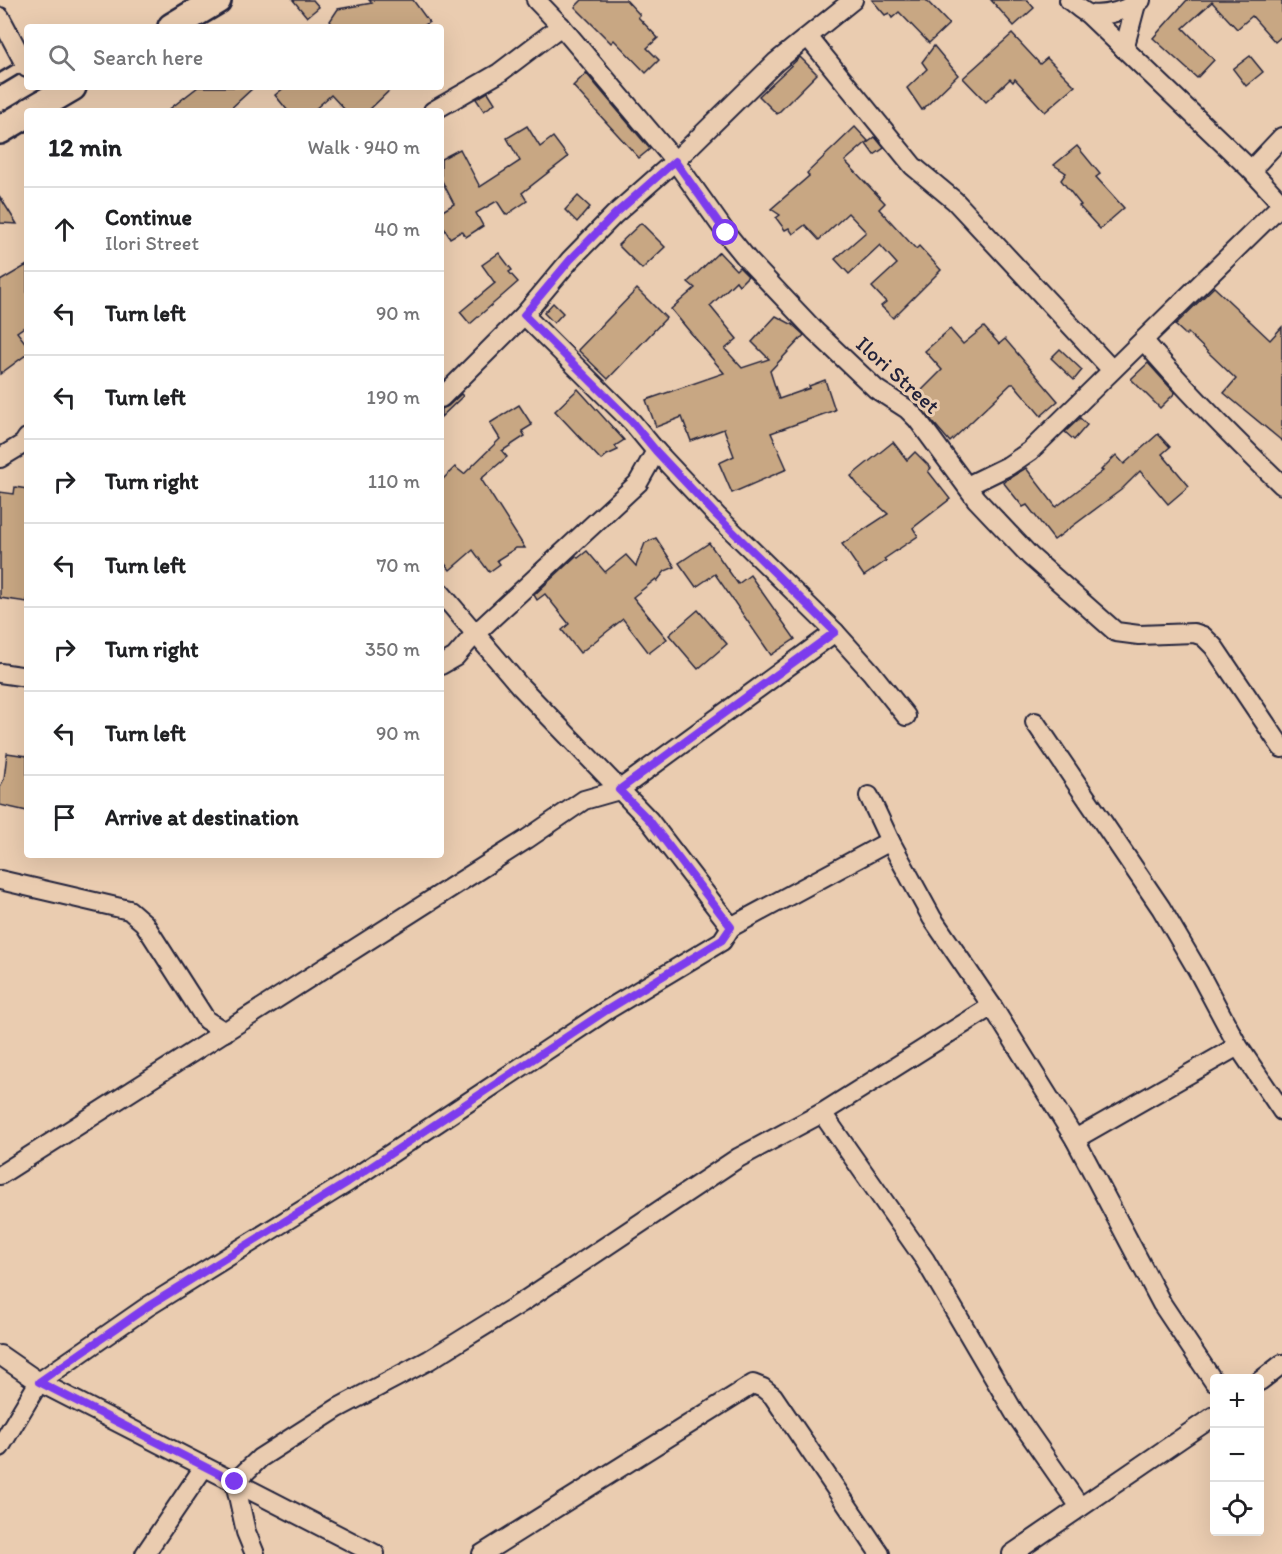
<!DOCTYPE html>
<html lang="en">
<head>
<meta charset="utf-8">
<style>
	body { margin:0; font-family:Itim,sans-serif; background:#f2f2f2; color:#202124 }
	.controls { position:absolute; right:18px; bottom:18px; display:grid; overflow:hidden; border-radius:6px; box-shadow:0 6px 24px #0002 }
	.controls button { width:54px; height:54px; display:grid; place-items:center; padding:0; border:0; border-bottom:2px solid #e0e0e0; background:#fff; color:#202124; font:30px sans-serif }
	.stop { position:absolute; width:18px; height:18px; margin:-14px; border:4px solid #7c3aed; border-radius:50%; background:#fff }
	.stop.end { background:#7c3aed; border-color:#fff; box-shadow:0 2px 6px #0008 }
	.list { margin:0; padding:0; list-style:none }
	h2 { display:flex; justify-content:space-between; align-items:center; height:78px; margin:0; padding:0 24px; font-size:26px }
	h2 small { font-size:20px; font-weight:400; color:#757577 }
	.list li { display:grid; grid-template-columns:39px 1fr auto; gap:18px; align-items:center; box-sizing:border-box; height:84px; padding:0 24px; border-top:2px solid #e0e0e0 }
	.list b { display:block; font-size:22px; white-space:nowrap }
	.list p { margin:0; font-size:20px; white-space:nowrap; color:#757577 }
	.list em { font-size:20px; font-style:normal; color:#757577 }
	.icon { flex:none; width:33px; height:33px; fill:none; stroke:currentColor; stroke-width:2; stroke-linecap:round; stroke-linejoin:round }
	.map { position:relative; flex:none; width:1282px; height:1554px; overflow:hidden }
	.search { position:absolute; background:#fff; box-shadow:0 6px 24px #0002; left:24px; top:24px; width:420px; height:66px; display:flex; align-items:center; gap:15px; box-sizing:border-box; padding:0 21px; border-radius:6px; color:#757577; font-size:22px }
	.panel { position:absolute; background:#fff; box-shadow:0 6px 24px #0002; left:24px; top:108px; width:420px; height:750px; border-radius:6px }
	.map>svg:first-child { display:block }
</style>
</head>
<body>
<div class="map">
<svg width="1282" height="1554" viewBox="0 0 1282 1554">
	<rect width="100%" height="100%" fill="#eaccb0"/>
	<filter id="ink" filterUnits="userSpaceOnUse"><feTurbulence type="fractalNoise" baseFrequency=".0167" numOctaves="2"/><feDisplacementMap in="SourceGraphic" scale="12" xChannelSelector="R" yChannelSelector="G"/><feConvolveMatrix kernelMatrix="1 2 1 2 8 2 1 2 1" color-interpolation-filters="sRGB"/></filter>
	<g filter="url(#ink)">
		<!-- building -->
		<g fill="#c8a783" stroke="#22223b" stroke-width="1.5">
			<path d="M293,0H313L319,7L307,17Z"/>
			<path d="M369,0H413L429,22L422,27H334L330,21L338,9L372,3Z"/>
			<path d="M582,0H626L640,15L638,17L658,38L647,48L659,60L646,73L614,40L611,43L575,7Z"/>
			<path d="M872,0H926L949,24L929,43L899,12L892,18L889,13L885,15Z"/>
			<path d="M991,0H1027L1034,8L1014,26Z"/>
			<path d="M1187,0H1282V36L1275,42L1252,16L1237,29L1212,2L1183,28L1214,60L1197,78L1153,38Z"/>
			<path d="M1012,34L1040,64L1047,58L1075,86L1045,112L1015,79L1013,82L1010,79L986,102L963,78Z"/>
			<path d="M934,46L958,75L922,110L907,88L927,69L922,62Z"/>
			<path d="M1250,56L1263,72L1246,86L1233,69Z"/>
			<path d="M800,57L817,74L777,114L759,96Z"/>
			<path d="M586,73L650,149L639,158L573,86Z"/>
			<path d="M198,87H254L228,111H167Z"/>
			<path d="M285,87H393L368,111H346L331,95L313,111H288L275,95Z"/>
			<path d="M488,92L495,103L484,111L476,99Z"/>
			<path d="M527,126L540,147L553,137L568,157L522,193L527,201L506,215L497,201L476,213L483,226L466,237L462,231L450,238L441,223V212L454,204L441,179V159L460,149L480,187L520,161L507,138Z"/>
			<path d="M855,127L868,141L845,161L885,203L879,209L916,249L919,246L941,270L893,318L881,306L886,302L872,287L897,264L880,245L849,274L835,259L866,232L848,213L819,240L805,225L793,234L789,228L785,230L776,218L780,215L771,209L809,176L807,173Z"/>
			<path d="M875,137L884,148L874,155L866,144Z"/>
			<path d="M1077,146L1100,174L1096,177L1124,208L1100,229L1079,206L1081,205L1061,180L1066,173L1054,165Z"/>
			<path d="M578,196L590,207L577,222L565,210Z"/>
			<path d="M0,197L17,224L0,223Z"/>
			<path d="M641,223L665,247L642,269L618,245Z"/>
			<path d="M719,252L736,270L739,267L748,276L739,285L736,281L710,306L737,339L725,349L742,368L769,359L752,342L776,316L791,324H792L804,335L770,371L779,399L810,388L809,386L825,380L835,410L771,433L787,469L732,493L719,463L734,456L724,429L691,441L682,417L656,427L646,400L724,373L671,309L695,288L688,282Z"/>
			<path d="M499,253L512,270L509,272L518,282L470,324L460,312L495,283L482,265Z"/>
			<path d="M27,265V325L17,332L27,345V354L0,374V281Z"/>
			<path d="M1214,287L1270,340L1282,327V441L1224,393L1236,379L1188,333L1186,335L1175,325Z"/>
			<path d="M637,289L666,318L608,379L578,350Z"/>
			<path d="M553,303L563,313L554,323L544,313Z"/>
			<path d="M984,327L999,344L1005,339L1058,401L1041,416L1014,384H1011L950,442L913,399L942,370L925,351L950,329L963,344Z"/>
			<path d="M1060,349L1082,370L1074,380L1051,358Z"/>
			<path d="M1148,363L1175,393L1160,408L1131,379Z"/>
			<path d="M578,389L624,440L615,446L618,450L607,455L601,460L555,411Z"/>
			<path d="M461,394L463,396L441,417V409L448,406Z"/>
			<path d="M519,405L532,425L522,431L525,436L502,451L507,457L481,479L525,548H516L497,560L500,564L489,572L473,550L450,570L441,559V481L455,467L464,474L500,439L490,423Z"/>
			<path d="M1080,418L1087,425L1074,440L1065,432Z"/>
			<path d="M1158,434L1170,447L1162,454L1189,486L1168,504L1140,471L1121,490L1054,540L1027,505L1023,507L1003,482L1026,468L1056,507L1103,471L1101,470L1116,455L1124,464Z"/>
			<path d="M893,442L907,460L915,452L931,468L928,471L950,499L913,528L918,536L884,559L886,561L864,576L842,544L888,514L862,490L851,476Z"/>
			<path d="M15,487L27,489V602L0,598V492L14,494Z"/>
			<path d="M656,538L675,567L665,571L657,581L656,579L633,597L667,639L649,653L623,619L580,653L562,630L569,624L545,594L537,600L534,595L576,556L578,558L587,551L605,572L626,555L636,566L645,543Z"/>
			<path d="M709,543L738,584L750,575L795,639L771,655L715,574L696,587L679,563Z"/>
			<path d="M698,610L727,644L698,669L669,635Z"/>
			<path d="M7,753L27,756V811L0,805V787L4,779Z"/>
		</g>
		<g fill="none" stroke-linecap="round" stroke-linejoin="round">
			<!-- lane casing -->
			<g stroke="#22223b" stroke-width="14">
				<path id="lane" d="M0,79L25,64"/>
			</g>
			<!-- street casing -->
			<g stroke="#22223b" stroke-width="22">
				<g id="street">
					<path d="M536,0L561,26L675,161L726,233L748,260L815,331L876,389L907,409L917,419L976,499L1030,556L1116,632L1139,635L1194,633L1203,636L1214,647L1282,748"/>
					<path d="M1069,0C1075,4 1082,12 1089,14C1105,17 1128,10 1141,0"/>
					<path d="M1088,14L1251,170"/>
					<path d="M0,17L27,68"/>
					<path d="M808,37L913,166L955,201L1112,370"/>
					<path d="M1124,49L1136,4"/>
					<path d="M433,111L499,73L561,26"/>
					<path d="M1281,203L1251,170L1282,137"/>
					<path d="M524,315L632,422L656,451L717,516L835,632L871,672L906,716"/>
					<path d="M1144,341C1187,392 1234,439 1282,485"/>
					<path d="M441,398L524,315L570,260L614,215L675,161L776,62L853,0"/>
					<path d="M0,458L23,444L27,438"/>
					<path d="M967,486L1008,466L1030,451L1282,204"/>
					<path d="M441,593L519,685L649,820L731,927"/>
					<path d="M441,665L455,657L475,634L638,483L656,451"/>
					<path d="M0,673L27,677"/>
					<path d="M1035,722L1161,908L1198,971L1238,1046L1282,1111"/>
					<path d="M869,796L890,841L932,918L992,1006L1075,1139L1162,1304L1214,1382"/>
					<path d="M0,880L129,910L144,923L206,1020L225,1032"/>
					<path d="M822,1113L925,1260L1014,1412L1080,1507"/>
					<path d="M1075,1139L1238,1046"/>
					<path d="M0,1175L527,839L584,800L619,790L835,632"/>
					<path d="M0,1355L39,1382L375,1554"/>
					<path d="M1260,1381L1282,1364"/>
					<path d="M0,1447L39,1382L147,1307L348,1182L607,1010L722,941L731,927L890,841"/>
					<path d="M145,1554L204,1467"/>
					<path d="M255,1554L246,1532L235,1482L260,1458L338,1408L429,1360L521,1303L738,1158L822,1113L992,1006"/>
					<path d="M482,1554L753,1384L763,1388L773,1396L880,1554"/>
					<path d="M1012,1554L1214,1416"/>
				</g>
			</g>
			<!-- secondary casing -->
			<g stroke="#22223b" stroke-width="32">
				<g id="secondary">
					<path d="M172,27L217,0"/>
					<path d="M31,111L72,87"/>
					<path d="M0,130L27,114"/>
				</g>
			</g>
			<!-- lane -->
			<use href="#lane" stroke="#eaccb0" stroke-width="9"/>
			<!-- street -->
			<use href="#street" stroke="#eaccb0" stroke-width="18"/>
			<!-- secondary -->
			<use href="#secondary" stroke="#eaccb0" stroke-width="27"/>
		</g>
	</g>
	<g fill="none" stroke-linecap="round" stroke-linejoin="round" filter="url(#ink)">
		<!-- route -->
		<path stroke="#7c3aed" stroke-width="8" d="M235,1482L39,1382L147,1307L348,1182L607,1010L722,940L731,927L649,820L619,790L835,632L717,516L656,451L632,422L524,315L570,260L614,215L675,161L726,233"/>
	</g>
	<g text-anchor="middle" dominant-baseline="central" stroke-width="6" stroke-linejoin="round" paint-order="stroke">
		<!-- street labels -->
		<g font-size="22" fill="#22223b" stroke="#eaccb0">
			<text transform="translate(898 375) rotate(42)">Ilori Street</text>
		</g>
	</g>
</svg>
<div class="controls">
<button>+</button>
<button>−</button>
<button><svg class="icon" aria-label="locate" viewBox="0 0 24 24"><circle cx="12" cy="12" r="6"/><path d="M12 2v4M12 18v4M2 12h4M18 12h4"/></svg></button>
</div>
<div class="stop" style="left:726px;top:233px"></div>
<div class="stop end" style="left:235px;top:1482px"></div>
<div class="search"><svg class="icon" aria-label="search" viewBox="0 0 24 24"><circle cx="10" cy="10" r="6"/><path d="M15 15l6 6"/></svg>Search here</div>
<section class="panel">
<h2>12 min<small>Walk · 940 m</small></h2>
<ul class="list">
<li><svg class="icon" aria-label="ahead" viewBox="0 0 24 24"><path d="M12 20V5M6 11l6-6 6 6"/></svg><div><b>Continue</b><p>Ilori Street</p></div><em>40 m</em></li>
<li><svg class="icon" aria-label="left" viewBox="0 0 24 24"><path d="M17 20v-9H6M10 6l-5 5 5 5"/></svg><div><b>Turn left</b></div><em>90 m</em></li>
<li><svg class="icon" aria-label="left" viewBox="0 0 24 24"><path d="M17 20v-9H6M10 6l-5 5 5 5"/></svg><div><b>Turn left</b></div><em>190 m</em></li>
<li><svg class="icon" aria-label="right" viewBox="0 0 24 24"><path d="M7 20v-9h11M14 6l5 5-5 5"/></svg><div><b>Turn right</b></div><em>110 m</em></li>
<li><svg class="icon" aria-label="left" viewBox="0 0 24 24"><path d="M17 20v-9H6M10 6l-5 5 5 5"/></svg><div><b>Turn left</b></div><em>70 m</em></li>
<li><svg class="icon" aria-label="right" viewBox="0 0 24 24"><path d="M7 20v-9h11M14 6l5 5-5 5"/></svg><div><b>Turn right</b></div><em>350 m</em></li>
<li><svg class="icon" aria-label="left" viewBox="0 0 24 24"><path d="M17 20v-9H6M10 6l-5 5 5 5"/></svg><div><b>Turn left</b></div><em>90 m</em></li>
<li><svg class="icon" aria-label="arrive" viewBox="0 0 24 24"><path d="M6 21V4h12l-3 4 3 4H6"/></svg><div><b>Arrive at destination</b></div></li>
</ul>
</section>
</div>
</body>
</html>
